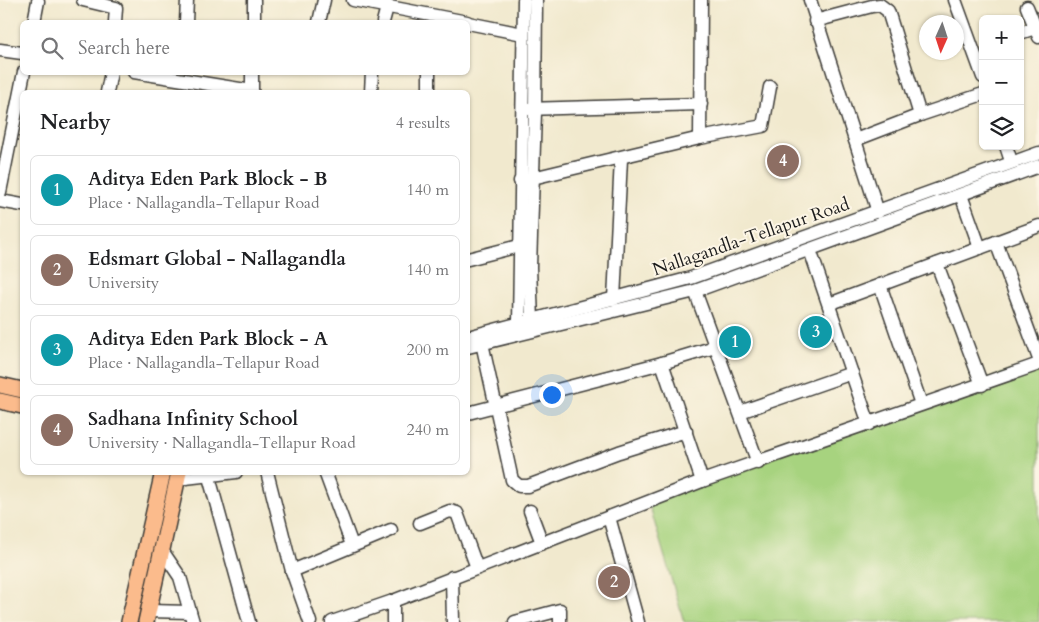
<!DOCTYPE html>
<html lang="en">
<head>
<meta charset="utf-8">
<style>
	body { margin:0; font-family:Cardo,serif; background:#f6f6f6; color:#202124 }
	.controls { position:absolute; right:15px; top:15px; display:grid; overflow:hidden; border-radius:8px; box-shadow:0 1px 4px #0004 }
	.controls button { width:45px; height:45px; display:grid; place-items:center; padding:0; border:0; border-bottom:1px solid #e0e0e0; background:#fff; color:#202124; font:25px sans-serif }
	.compass { position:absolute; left:919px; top:15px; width:45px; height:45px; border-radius:50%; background:#fff; box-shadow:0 1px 4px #0004; rotate:183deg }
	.you { position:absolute; left:551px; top:394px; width:18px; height:18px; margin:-12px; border:4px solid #fff; border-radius:50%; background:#1a73e8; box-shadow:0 0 0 8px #1a73e833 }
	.badge { display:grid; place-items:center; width:32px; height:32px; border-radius:50%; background:#0b8043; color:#fff; font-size:16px; font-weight:700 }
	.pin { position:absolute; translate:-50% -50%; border:2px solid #fff; box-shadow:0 1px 5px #0006 }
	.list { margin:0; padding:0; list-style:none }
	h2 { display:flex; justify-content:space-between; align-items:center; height:65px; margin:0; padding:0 20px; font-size:21px }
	h2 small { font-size:16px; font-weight:400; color:#757577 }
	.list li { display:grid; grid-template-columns:32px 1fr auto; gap:15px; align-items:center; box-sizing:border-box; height:70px; margin:0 10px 10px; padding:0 10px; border:1px solid #e0e0e0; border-radius:8px }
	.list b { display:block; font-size:19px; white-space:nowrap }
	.list p { margin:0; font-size:16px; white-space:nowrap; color:#757577 }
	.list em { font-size:16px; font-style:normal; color:#757577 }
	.icon { flex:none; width:28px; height:28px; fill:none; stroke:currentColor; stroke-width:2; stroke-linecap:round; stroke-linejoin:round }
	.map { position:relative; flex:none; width:1039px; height:622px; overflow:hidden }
	.search { position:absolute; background:#fff; box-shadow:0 1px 4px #0004; left:20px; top:20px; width:450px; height:55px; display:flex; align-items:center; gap:12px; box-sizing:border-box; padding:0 18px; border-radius:8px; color:#757577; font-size:19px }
	.panel { position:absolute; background:#fff; box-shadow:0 1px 4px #0004; left:20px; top:90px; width:450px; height:385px; border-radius:8px }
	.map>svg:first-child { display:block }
</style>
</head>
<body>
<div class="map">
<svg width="1039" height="622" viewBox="0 0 1039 622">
	<rect width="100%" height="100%" fill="#fcf5e5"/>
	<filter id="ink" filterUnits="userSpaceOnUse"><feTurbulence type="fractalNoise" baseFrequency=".02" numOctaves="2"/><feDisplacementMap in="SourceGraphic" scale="10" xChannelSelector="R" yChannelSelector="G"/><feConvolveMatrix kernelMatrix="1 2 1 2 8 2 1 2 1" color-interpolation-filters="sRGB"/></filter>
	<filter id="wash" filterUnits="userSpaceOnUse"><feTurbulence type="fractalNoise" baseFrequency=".0096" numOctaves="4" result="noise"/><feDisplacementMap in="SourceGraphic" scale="20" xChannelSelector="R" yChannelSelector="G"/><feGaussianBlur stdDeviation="1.12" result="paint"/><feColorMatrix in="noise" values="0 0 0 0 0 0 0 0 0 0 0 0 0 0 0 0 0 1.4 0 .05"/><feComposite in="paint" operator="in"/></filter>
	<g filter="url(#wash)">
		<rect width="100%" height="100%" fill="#f1e9ce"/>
		<!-- green -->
		<path fill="#a7d37f" stroke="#62784e" d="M1039,361V622H684L647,497Z"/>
	</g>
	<g filter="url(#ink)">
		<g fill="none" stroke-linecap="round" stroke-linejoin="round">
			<!-- minor casing -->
			<g stroke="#3c3b37" stroke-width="15">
				<g id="minor">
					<path d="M83,0L116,8L115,22"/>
					<path d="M353,0L467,22"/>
					<path d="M810,0L878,212"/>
					<path d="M955,0L983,77"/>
					<path d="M1027,7L1039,37"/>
					<path d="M815,21L872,6L880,5L888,11L920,115L855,140"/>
					<path d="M34,22L38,1"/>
					<path d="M186,22L187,0"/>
					<path d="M254,22V0"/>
					<path d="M319,22L324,0"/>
					<path d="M383,22L387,7"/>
					<path d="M468,23L523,34"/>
					<path d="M1020,33L1035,28"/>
					<path d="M0,50L22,53"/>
					<path d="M134,72L252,91"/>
					<path d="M429,72V92"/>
					<path d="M107,92L111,72"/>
					<path d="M252,92V72"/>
					<path d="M371,92L372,72"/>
					<path d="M526,109L701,104"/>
					<path d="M920,115L983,94"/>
					<path d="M700,138L763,126L770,87"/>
					<path d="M1006,146L1011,161"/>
					<path d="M520,181L700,138L701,0"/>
					<path d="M0,192L24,72"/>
					<path d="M961,195L980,248"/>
					<path d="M0,201L22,205"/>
					<path d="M996,242L1039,359"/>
					<path d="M810,250L869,424"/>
					<path d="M468,259L519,246"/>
					<path d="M937,264L982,385"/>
					<path d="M880,285L921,404"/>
					<path d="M695,291L758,463"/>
					<path d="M614,299L621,159"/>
					<path d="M829,304L1039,226"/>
					<path d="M532,321L530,267L535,112L536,0"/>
					<path d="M519,324L524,0"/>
					<path d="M468,337L691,278L1039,153"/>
					<path d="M482,343L512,480L519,486H528L619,452L686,431"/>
					<path d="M468,347L695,291L1039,166"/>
					<path d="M662,363L715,347"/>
					<path d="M740,412L852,373"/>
					<path d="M468,413L662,363L702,481"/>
					<path d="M267,472L292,571L310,622"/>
					<path d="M325,472L352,545"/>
					<path d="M209,477L249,622"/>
					<path d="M177,479L236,472"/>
					<path d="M530,511L542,543"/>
					<path d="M609,517L638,622"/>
					<path d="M420,523L450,511L457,513L477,568"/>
					<path d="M163,552L180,577L193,622"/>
					<path d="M292,571L391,530"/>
					<path d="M452,577L453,622"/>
					<path d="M149,611L190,612"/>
					<path d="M332,622L393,601L702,481L1039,364"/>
					<path d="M393,622V601"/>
					<path d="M515,622L560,610V622"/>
				</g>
			</g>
			<!-- major casing -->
			<g stroke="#3c3b37" stroke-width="18">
				<g id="major">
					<path d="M0,385L22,390"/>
					<path d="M0,401L22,406"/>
					<path d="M129,622L163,472"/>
					<path d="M146,622L179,472"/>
				</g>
			</g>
			<!-- minor -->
			<use href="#minor" stroke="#fff" stroke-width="12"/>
			<!-- major -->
			<use href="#major" stroke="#fbbb8c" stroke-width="15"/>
		</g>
	</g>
	<g text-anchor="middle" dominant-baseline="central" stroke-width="4" stroke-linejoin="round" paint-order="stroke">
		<!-- street labels -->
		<g font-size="18" fill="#1c1c1c" stroke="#fcf5e5">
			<text transform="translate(751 237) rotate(-19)">Nallagandla-Tellapur Road</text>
		</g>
	</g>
</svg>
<div class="controls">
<button>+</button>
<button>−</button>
<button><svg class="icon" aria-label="layers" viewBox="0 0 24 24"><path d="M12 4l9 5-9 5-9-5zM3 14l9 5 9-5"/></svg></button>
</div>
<svg class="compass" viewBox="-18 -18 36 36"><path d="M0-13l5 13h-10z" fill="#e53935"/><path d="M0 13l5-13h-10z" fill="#757577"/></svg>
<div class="you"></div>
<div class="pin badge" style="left:735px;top:342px;background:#0f9aa8">1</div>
<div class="pin badge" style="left:614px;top:582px;background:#8d6e63">2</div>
<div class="pin badge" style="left:816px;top:332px;background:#0f9aa8">3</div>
<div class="pin badge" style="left:783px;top:161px;background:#8d6e63">4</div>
<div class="search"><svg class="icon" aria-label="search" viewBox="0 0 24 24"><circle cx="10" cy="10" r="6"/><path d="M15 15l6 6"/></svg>Search here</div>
<section class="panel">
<h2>Nearby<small>4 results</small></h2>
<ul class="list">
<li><span class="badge" style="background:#0f9aa8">1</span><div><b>Aditya Eden Park Block - B</b><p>Place · Nallagandla-Tellapur Road</p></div><em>140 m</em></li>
<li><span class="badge" style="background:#8d6e63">2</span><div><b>Edsmart Global - Nallagandla</b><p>University</p></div><em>140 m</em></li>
<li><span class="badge" style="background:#0f9aa8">3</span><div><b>Aditya Eden Park Block - A</b><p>Place · Nallagandla-Tellapur Road</p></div><em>200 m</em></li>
<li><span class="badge" style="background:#8d6e63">4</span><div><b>Sadhana Infinity School</b><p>University · Nallagandla-Tellapur Road</p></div><em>240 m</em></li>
</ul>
</section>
</div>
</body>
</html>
